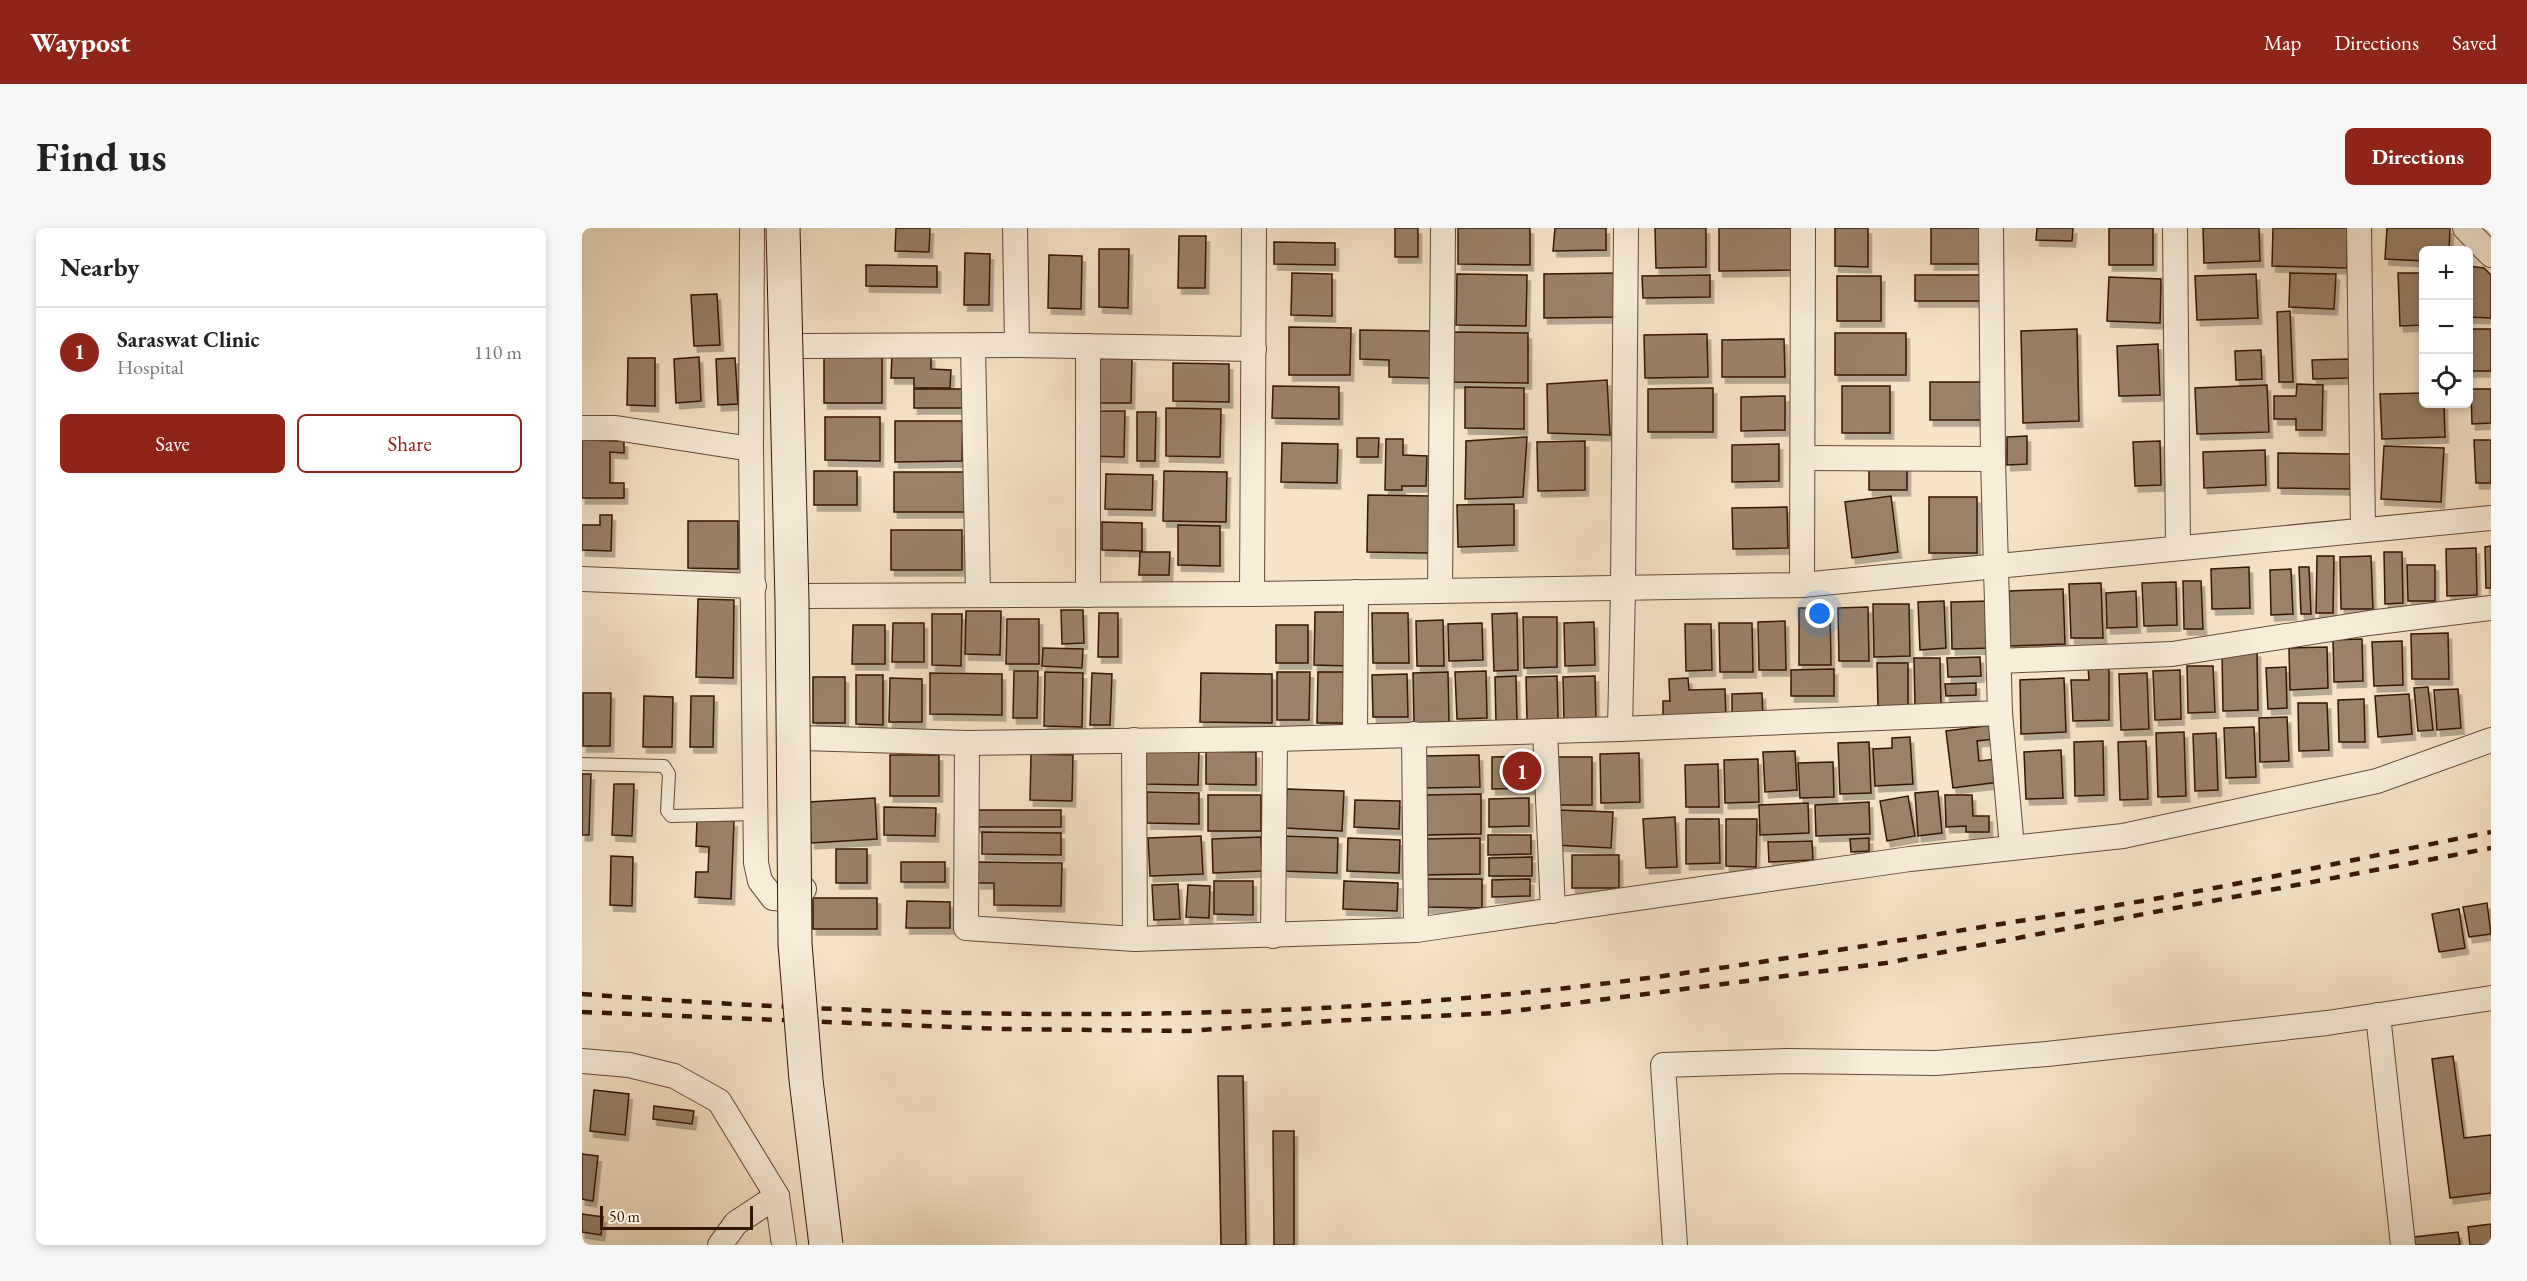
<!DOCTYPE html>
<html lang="en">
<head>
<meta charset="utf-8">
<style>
	body { margin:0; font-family:"EB Garamond",serif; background:#f6f6f6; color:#222 }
	.controls { position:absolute; right:18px; top:18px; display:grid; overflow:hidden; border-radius:9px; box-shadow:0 3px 9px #0003 }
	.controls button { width:54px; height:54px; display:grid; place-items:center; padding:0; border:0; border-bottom:2px solid #e0e0e0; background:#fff; color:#222; font:30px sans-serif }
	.scale { position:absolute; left:18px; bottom:15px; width:153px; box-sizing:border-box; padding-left:6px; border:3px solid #361505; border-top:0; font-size:16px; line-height:21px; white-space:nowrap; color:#361505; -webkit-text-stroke:4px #f8eddb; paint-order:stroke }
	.you { position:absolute; left:1238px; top:386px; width:21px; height:21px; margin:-15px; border:4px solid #fff; border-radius:50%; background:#1a73e8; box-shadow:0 0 0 9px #1a73e833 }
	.badge { display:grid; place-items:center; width:39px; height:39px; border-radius:50%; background:#8f2418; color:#fff; font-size:20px; font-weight:700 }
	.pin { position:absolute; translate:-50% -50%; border:3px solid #fff; box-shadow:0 2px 6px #0006 }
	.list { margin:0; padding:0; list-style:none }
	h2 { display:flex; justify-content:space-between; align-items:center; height:78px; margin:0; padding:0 24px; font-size:26px }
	h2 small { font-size:20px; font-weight:400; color:#767676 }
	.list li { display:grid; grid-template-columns:39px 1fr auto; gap:18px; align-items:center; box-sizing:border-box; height:90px; padding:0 24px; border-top:2px solid #e0e0e0 }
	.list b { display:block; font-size:22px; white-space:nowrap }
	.list p { margin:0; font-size:20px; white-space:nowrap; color:#767676 }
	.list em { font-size:20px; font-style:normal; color:#767676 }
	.actions { display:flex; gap:12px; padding:18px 24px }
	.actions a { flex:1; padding:14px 0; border:2px solid #8f2418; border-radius:9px; text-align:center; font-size:21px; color:#8f2418 }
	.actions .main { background:#8f2418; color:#fff }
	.icon { flex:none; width:33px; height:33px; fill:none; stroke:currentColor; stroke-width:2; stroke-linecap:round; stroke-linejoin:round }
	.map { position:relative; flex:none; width:1909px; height:1017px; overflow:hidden; border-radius:9px }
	header { display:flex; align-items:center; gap:36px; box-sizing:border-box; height:84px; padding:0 30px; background:#8f2418; color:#fff }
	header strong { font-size:28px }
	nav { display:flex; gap:33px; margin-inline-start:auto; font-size:21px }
	.intro { display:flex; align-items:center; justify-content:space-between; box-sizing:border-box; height:144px; padding:0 36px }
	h1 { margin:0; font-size:42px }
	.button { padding:15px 27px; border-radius:9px; background:#8f2418; color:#fff; font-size:21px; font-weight:700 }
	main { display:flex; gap:36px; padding:0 36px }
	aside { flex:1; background:#fff; border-radius:9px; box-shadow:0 3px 9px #0003 }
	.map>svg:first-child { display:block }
</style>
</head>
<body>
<header>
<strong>Waypost</strong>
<nav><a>Map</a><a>Directions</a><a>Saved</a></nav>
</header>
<div class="intro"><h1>Find us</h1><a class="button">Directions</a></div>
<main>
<aside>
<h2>Nearby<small></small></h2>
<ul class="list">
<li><span class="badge">1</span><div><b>Saraswat Clinic</b><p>Hospital</p></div><em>110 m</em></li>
</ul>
<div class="actions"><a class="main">Save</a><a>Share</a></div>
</aside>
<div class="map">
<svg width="1909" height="1017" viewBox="0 0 1909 1017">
	<defs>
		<filter id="shadow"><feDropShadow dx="3.5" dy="6" stdDeviation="0" flood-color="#0004"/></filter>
	</defs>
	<rect width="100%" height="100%" fill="#f5e4c8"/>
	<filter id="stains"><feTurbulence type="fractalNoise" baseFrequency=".00333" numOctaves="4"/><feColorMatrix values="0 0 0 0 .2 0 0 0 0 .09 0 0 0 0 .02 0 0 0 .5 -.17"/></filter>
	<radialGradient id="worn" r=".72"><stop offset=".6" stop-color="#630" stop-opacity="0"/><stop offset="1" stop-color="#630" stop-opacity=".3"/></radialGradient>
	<!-- building -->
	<g fill="#99816a" stroke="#361505" stroke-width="1.5" filter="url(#shadow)">
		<path d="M314,0H348L347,24L313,23Z"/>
		<rect x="813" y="0" width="23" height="29"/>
		<path d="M876,0H948V37L876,36Z"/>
		<path d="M973,0H1024V22L971,23Z"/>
		<path d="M1073,0H1124V39L1074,40Z"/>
		<path d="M1137,0H1211V42L1137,43Z"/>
		<path d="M1253,0H1286V39L1253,38Z"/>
		<rect x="1349" y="0" width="50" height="36"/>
		<path d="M1455,0H1491L1490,13L1454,12Z"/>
		<rect x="1527" y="0" width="44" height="37"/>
		<path d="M1621,0H1677L1678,33L1622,35Z"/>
		<path d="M1691,0H1766L1765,40L1690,38Z"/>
		<path d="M1805,0H1868L1867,22H1842V33L1803,31Z"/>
		<path d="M597,8H624L623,60H596Z"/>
		<path d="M692,14L753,15V37L692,36Z"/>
		<path d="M517,21H547L546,80L517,79Z"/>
		<path d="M383,25L408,26L407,77H382Z"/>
		<path d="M467,27L500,28L499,81L466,80Z"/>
		<path d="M284,37L355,38V59L284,58Z"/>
		<path d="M1886,38L1902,40L1909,47V90L1886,89Z"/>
		<path d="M710,45L750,46V88L709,87Z"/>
		<path d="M1037,45V89L962,90V46Z"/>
		<path d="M1708,45L1754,46L1752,81L1707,79Z"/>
		<path d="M1816,45H1842V97L1818,98Z"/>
		<path d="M875,46L945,47L944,98L874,97Z"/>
		<path d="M1674,46L1676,90L1615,92L1613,48Z"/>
		<path d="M1128,47V69L1061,70L1060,48Z"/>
		<path d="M1333,47H1401L1400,73H1333Z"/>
		<rect x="1255" y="48" width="44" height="45"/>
		<path d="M1527,49L1579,51L1578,95L1525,93Z"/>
		<path d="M135,66L138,117L112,118L109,67Z"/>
		<path d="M1708,83L1711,154H1697L1695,84Z"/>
		<path d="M707,99L769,100L768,147H707Z"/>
		<path d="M1495,101L1497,193L1441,195L1439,103Z"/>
		<rect x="1886" y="101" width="23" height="42"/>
		<path d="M778,102L850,103V150L807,149V132L778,131Z"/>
		<path d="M871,104L946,105V155L870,154Z"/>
		<rect x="1253" y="105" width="71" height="42"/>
		<path d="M1125,106L1126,149L1063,150L1062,107Z"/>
		<path d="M1202,111L1203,149H1140V112Z"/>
		<path d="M1576,116L1578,167L1537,168L1535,118Z"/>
		<path d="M1679,122L1680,151L1654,152L1653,123Z"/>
		<rect x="242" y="125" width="58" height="50"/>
		<path d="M310,127H349V141L369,142L368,160H332V150H309Z"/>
		<path d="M117,129L119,173L94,175L92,131Z"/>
		<path d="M513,129H550L549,175H512Z"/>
		<path d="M46,130H73V178L45,177Z"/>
		<path d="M153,130L156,176L136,177L134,131Z"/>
		<path d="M1767,131V150L1731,151L1730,132Z"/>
		<path d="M591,135L647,136V174L591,173Z"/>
		<path d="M1025,152L1028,207L966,205L965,156Z"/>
		<rect x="1348" y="154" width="57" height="38"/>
		<path d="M1715,156L1741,157L1740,202H1714V191H1692V168H1714Z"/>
		<path d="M1685,157L1687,204L1615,206L1613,160Z"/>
		<path d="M691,158L757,159V191L690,190Z"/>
		<rect x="1260" y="158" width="48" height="47"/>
		<path d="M883,159L942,160V201L883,200Z"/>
		<path d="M1131,160V204H1066V161Z"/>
		<rect x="332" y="161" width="50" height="19"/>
		<path d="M1889,161H1909V195L1890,196Z"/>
		<path d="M1842,165V176H1862L1863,209L1800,211L1798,166Z"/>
		<path d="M1203,168V202L1159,203V169Z"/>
		<path d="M584,180L639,181L638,229L584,228Z"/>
		<path d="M510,183H543L542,229L509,228Z"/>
		<path d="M555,184H574L573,233H555Z"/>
		<path d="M243,189H298V233L243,232Z"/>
		<path d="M313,193H381L380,233L313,234Z"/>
		<path d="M1445,208V236L1425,237V209Z"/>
		<path d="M945,209L941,269L883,271L884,213Z"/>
		<path d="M775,210H797L796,229H775Z"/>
		<path d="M804,211H821V227L845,228L844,258H820V262H803Z"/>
		<path d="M0,212L42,213V225L28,224V255H42V270H0Z"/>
		<path d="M1892,212H1909V255H1894Z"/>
		<path d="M1003,213V262L956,263L955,214Z"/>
		<path d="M1578,213L1579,257L1553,258L1551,214Z"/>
		<path d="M700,215L756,216L755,255L699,254Z"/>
		<path d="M1197,216V253L1150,254V217Z"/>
		<path d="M1802,218L1862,220L1859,274L1799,271Z"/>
		<path d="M1683,222L1684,257L1622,260L1621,224Z"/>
		<path d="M1696,225L1768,226V261L1696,260Z"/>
		<rect x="1287" y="237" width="38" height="25"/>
		<rect x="232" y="243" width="43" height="34"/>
		<path d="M582,243L645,244L644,294L581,293Z"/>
		<rect x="312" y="244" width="73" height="40"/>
		<path d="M524,246L571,247L570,282L523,281Z"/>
		<path d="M786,267L848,268L847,325L785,324Z"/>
		<path d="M1309,268L1316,324L1270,330L1263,274Z"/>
		<rect x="1347" y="269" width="48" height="56"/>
		<path d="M932,276V317L876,319L875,277Z"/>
		<path d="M1205,279L1206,320L1151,321L1150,280Z"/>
		<path d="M18,287H30L29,323L0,322V297H18Z"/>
		<path d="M106,293H156V341L106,340Z"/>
		<path d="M520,294L560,295V323L520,322Z"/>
		<path d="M596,297L638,298V338L596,337Z"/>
		<rect x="309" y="302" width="71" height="40"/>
		<path d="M1909,318V360H1904L1903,319Z"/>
		<path d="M1894,320L1895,367L1865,368L1864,321Z"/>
		<path d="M558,324H588L587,347H557Z"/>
		<path d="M1802,324H1820L1821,375L1803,376Z"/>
		<path d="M1735,328H1752L1751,385H1734Z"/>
		<path d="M1789,328L1791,381H1759L1758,329Z"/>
		<path d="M1825,337H1853V373H1826Z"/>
		<path d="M1667,339L1668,380L1630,381L1629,341Z"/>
		<path d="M1717,339H1727L1729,386H1719Z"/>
		<path d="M1709,341L1711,386L1689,387L1688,342Z"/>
		<path d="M1601,353H1619L1621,401H1602Z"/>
		<path d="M1594,354L1595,397L1562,398L1560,355Z"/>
		<path d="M1519,355L1521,410H1489L1487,356Z"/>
		<path d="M1481,361L1483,416L1428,418L1427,363Z"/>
		<path d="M1554,363L1555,399L1525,400L1524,365Z"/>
		<path d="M116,371L152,372L151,450L114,449Z"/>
		<path d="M1362,373L1364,420L1338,422L1336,374Z"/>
		<path d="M1408,373L1410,420L1370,421L1369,374Z"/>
		<path d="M1291,376H1327L1328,428L1292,429Z"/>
		<path d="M1286,379L1287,433H1257L1256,380Z"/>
		<path d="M1217,380H1248L1249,437H1217Z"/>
		<path d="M479,382H501L502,415L480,416Z"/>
		<path d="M384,383H419L418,427L383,426Z"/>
		<path d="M733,384H768L767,438L732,437Z"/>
		<path d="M517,385H536V429H516Z"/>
		<path d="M790,385H826L827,435H791Z"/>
		<path d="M935,385L936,442L912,443L910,386Z"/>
		<path d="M350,386H380L379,438L350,437Z"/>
		<path d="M941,389H975V439L942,440Z"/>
		<path d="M425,391H457V436H424Z"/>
		<path d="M861,392L862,438H835L834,393Z"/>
		<path d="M1203,393L1204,442H1177L1176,394Z"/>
		<path d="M1012,394L1013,437L983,438L982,395Z"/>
		<path d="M311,395H342V434H310Z"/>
		<path d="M900,395L901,432L867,433L866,396Z"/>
		<path d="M1137,395H1170L1171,444H1138Z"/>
		<path d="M1103,396H1129L1130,442L1104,443Z"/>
		<path d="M271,397H303V436H270Z"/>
		<rect x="694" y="397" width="32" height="38"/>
		<path d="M1866,405L1867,451H1830L1829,406Z"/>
		<path d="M1780,411L1781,453L1752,454L1751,412Z"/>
		<path d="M1820,413L1821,457L1792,458L1790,414Z"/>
		<path d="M1745,419L1746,460L1708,462L1707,420Z"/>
		<path d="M461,420L501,421L500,440L460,438Z"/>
		<path d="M1675,423L1676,482L1641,483L1640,424Z"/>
		<path d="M1398,429L1399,448L1366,449L1365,430Z"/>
		<path d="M1332,430H1358L1359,478H1333Z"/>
		<path d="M1295,435H1326V478L1296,479Z"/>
		<path d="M1527,438V492L1491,493L1489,452H1507L1506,439Z"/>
		<path d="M1605,438H1631L1633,484L1606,485Z"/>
		<path d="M1704,439L1705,480L1686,481L1684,440Z"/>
		<path d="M1252,441V468H1209V442Z"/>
		<path d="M1598,442L1599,491L1573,492L1571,443Z"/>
		<path d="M432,443H456L455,490H431Z"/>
		<path d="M904,443L905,490L875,491L873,444Z"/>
		<path d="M463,444L501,445L500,499L462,498Z"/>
		<path d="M695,444H728L727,492H695Z"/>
		<path d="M736,444H767L766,495H735Z"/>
		<path d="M866,444L867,494L832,495L831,445Z"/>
		<path d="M348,445L420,446V487L348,486Z"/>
		<path d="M510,445L530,446L528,497H508Z"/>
		<path d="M619,445L690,446V495L618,494Z"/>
		<path d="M1565,445L1567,501L1539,502L1537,446Z"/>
		<path d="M825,446L826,489H791L790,447Z"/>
		<path d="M274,447H301V497L274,496Z"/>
		<path d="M934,448L935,495L914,496L913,449Z"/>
		<path d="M975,448L976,491L945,492L944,449Z"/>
		<path d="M1013,448L1014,495H982L981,449Z"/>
		<rect x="231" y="449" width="32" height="46"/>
		<path d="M308,450L340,451V494H307Z"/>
		<path d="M1106,450L1107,462L1143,461L1144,494L1081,495V473H1088L1087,451Z"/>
		<path d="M1482,450L1484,504L1439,506L1438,452Z"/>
		<path d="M1394,455V467L1364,468L1363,456Z"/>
		<path d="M1846,459L1851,502L1836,503L1832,460Z"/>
		<path d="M1876,461L1879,500L1855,502L1852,462Z"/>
		<path d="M1,465H29L28,518H1Z"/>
		<path d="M1180,465L1181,492L1150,493V466Z"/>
		<path d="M1827,466L1830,506L1796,509L1793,468Z"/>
		<path d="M62,468L91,469L90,519H61Z"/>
		<path d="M109,468H132L131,519H108Z"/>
		<path d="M1782,471L1783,514H1757L1756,472Z"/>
		<path d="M1716,475H1745L1747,522L1717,523Z"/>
		<path d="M1705,489L1707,533L1678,534L1677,490Z"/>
		<path d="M1410,497L1412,511L1395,513L1397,533L1414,531L1417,554L1371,560L1364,503Z"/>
		<path d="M1672,499L1674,549L1644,550L1642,500Z"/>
		<path d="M1602,504L1604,568L1576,569L1574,505Z"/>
		<path d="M1634,505L1636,562L1613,563L1611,506Z"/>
		<path d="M1328,509L1331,556L1293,558L1291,521L1310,520V510Z"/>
		<path d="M1521,513L1522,567L1493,568L1492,514Z"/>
		<path d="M1564,513L1566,571L1538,572L1536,514Z"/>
		<path d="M1287,514L1289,565L1258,566L1256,515Z"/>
		<path d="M562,521L617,522L616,557L562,556Z"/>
		<path d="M1479,522L1481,570L1444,571L1442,524Z"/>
		<path d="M624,523L674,524V557L624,556Z"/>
		<path d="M1213,523L1215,562L1183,564L1181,524Z"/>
		<path d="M1057,525L1058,574L1019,575L1018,526Z"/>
		<path d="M449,526L491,527L490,573L448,572Z"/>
		<rect x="308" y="527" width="49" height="41"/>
		<path d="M897,527L898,559L840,560V528Z"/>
		<path d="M963,528L964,560L910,561V529Z"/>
		<rect x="974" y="529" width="36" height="48"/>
		<path d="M1176,531L1177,574L1143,575L1142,532Z"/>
		<path d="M1251,534L1252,569L1218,570L1216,535Z"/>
		<path d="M1136,536L1137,579H1104L1103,537Z"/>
		<path d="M0,546H9L7,607H0Z"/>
		<path d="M32,556H52L50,608L30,607Z"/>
		<path d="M705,561L762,563L760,603L703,600Z"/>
		<path d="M1356,563L1360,605L1336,608L1333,565Z"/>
		<path d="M565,564L617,565V596L565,595Z"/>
		<path d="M899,566V606L843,607L842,567Z"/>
		<rect x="626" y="567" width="53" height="36"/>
		<path d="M1363,567H1390L1391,588H1407V604H1384V598L1364,599Z"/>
		<path d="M1326,568L1333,608L1305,613L1298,573Z"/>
		<path d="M293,570L295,611L229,615L227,574Z"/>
		<path d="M947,570V598L907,599V571Z"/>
		<path d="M773,572L818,573L817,601L772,599Z"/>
		<path d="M1287,574L1288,606L1234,608L1233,577Z"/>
		<path d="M1226,575L1227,605L1178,607L1177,577Z"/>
		<path d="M302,579L354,580L353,608L302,607Z"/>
		<rect x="393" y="582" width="86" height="17"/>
		<path d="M974,582L1031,584L1029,620L972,617Z"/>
		<path d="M1093,589L1095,639L1064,640L1061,591Z"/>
		<path d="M1104,591H1137L1138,635L1104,636Z"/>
		<path d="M1144,591H1175L1174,639L1144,638Z"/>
		<path d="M115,592L152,593L149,671L113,669L114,644H126L127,619L114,618Z"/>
		<path d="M400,604L479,605V627L400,626Z"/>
		<path d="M906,607H949V626L906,627Z"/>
		<path d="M619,608L621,646L568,648L566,610Z"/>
		<path d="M704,608L756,610L755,645L702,643Z"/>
		<path d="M679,609L680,643L631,645L630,611Z"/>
		<path d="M766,610L818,612L817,645L765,643Z"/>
		<path d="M898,610V646L840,647V611Z"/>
		<path d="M1287,610V623L1269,624L1268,611Z"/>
		<path d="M1230,613L1231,632L1187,634L1186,614Z"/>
		<rect x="254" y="621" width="31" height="34"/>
		<rect x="990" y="627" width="47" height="33"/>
		<path d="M29,628L51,629L50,678L28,677Z"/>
		<path d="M950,629V648H907V630Z"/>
		<rect x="319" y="634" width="44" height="20"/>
		<path d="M395,634L480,635L479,678L412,677V655H395Z"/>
		<path d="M844,651H900V680L844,679Z"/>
		<path d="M948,651V668L910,669V652Z"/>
		<path d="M632,653H671V687L632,686Z"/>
		<path d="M762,653L816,655L815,683L761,681Z"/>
		<path d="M596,656L598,691L572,692L570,657Z"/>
		<path d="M606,657L628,658L627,690L604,689Z"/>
		<rect x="231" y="670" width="64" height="31"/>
		<path d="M325,673L368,674V700H324Z"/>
		<path d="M1905,675L1909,706L1887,709L1881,679Z"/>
		<path d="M1877,681L1883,720L1857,724L1850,686Z"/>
		<path d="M1871,828L1882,910L1909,907V965L1868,970L1850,831Z"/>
		<path d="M636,848H661L664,1017H639Z"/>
		<path d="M12,862L47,866L43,907L8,903Z"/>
		<path d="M72,878L112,883L110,896L71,891Z"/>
		<path d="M691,903H712V1017H692Z"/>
		<path d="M0,926L16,928L11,973L0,971Z"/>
		<path d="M0,986L21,989L19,1007L0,1004Z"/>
		<path d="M1909,996V1017H1888L1886,999Z"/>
		<path d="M1876,1004L1878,1017H1833L1832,1009Z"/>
	</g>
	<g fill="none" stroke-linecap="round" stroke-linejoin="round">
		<!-- lane casing -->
		<g stroke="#664936" stroke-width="14">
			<path id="lane" d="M0,536L82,538L87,546L85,583L89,588L174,586"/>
		</g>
		<!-- street casing -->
		<g stroke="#664936" stroke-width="26">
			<g id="street">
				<path d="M170,0L169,221L174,635L178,653L191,670L215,672L222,661"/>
				<path d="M433,0L435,117"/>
				<path d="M1409,0L1411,231L1418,485L1430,619"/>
				<path d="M1593,0L1596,320"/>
				<path d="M1777,0L1781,302"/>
				<path d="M1883,0L1909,27"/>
				<path d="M215,118L435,117L672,121"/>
				<path d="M391,118L396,366"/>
				<path d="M506,118V367"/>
				<path d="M0,200H34L169,221"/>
				<path d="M1221,230L1411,231"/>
				<path d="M0,351L172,358"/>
				<path d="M1220,357L1221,0"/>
				<path d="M858,363L861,0"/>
				<path d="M670,366L672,0"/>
				<path d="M219,368L670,366L1220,357L1909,290"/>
				<path d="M1417,433L1590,426L1787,395L1909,380"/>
				<path d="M1038,501L1041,361L1044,0"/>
				<path d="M963,503L971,683"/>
				<path d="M832,506L834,702"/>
				<path d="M773,507L774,364"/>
				<path d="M220,510L385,515L693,511L1038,501L1418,485"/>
				<path d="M552,512L553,711"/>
				<path d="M385,515L384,700L553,711L834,702L1328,631L1541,608L1795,553L1909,512"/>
				<path d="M691,708L693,511"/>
				<path d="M1796,787L1821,1017"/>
				<path d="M0,833L47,837L92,848L137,873L195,968L202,1017"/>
				<path d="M138,1017L154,995L195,968"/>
				<path d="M1093,1017L1081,837L1206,833L1354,835L1465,826L1745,795L1909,770"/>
			</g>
		</g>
		<!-- lane -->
		<use href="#lane" stroke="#f8eddb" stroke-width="12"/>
		<!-- street -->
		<use href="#street" stroke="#f8eddb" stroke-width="24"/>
		<!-- rail -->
		<g stroke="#361505" stroke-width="4.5" stroke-dasharray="10 10" stroke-linecap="butt">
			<path d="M0,766C305,789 612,796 917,767C1058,754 1199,731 1339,709C1428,694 1517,681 1606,665C1707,646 1808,624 1909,604"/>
			<path d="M0,784L419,801L606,803L748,793L916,785L1304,735L1909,620"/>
		</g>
		<!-- secondary-bridge casing -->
		<g stroke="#361505" stroke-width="35" stroke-linecap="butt">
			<path id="secondary-bridge" d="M201,0L210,373L213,716L224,852L244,1017"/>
		</g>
		<!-- secondary-bridge -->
		<use href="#secondary-bridge" stroke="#f8eddb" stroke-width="33"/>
	</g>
	<rect width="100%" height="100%" filter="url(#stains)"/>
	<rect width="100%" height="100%" fill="url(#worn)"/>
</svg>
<div class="controls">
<button>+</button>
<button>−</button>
<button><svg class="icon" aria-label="locate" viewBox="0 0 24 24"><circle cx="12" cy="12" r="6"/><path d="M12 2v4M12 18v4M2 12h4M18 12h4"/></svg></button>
</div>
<div class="scale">50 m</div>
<div class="you"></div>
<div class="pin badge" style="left:940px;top:543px">1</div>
</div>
</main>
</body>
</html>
